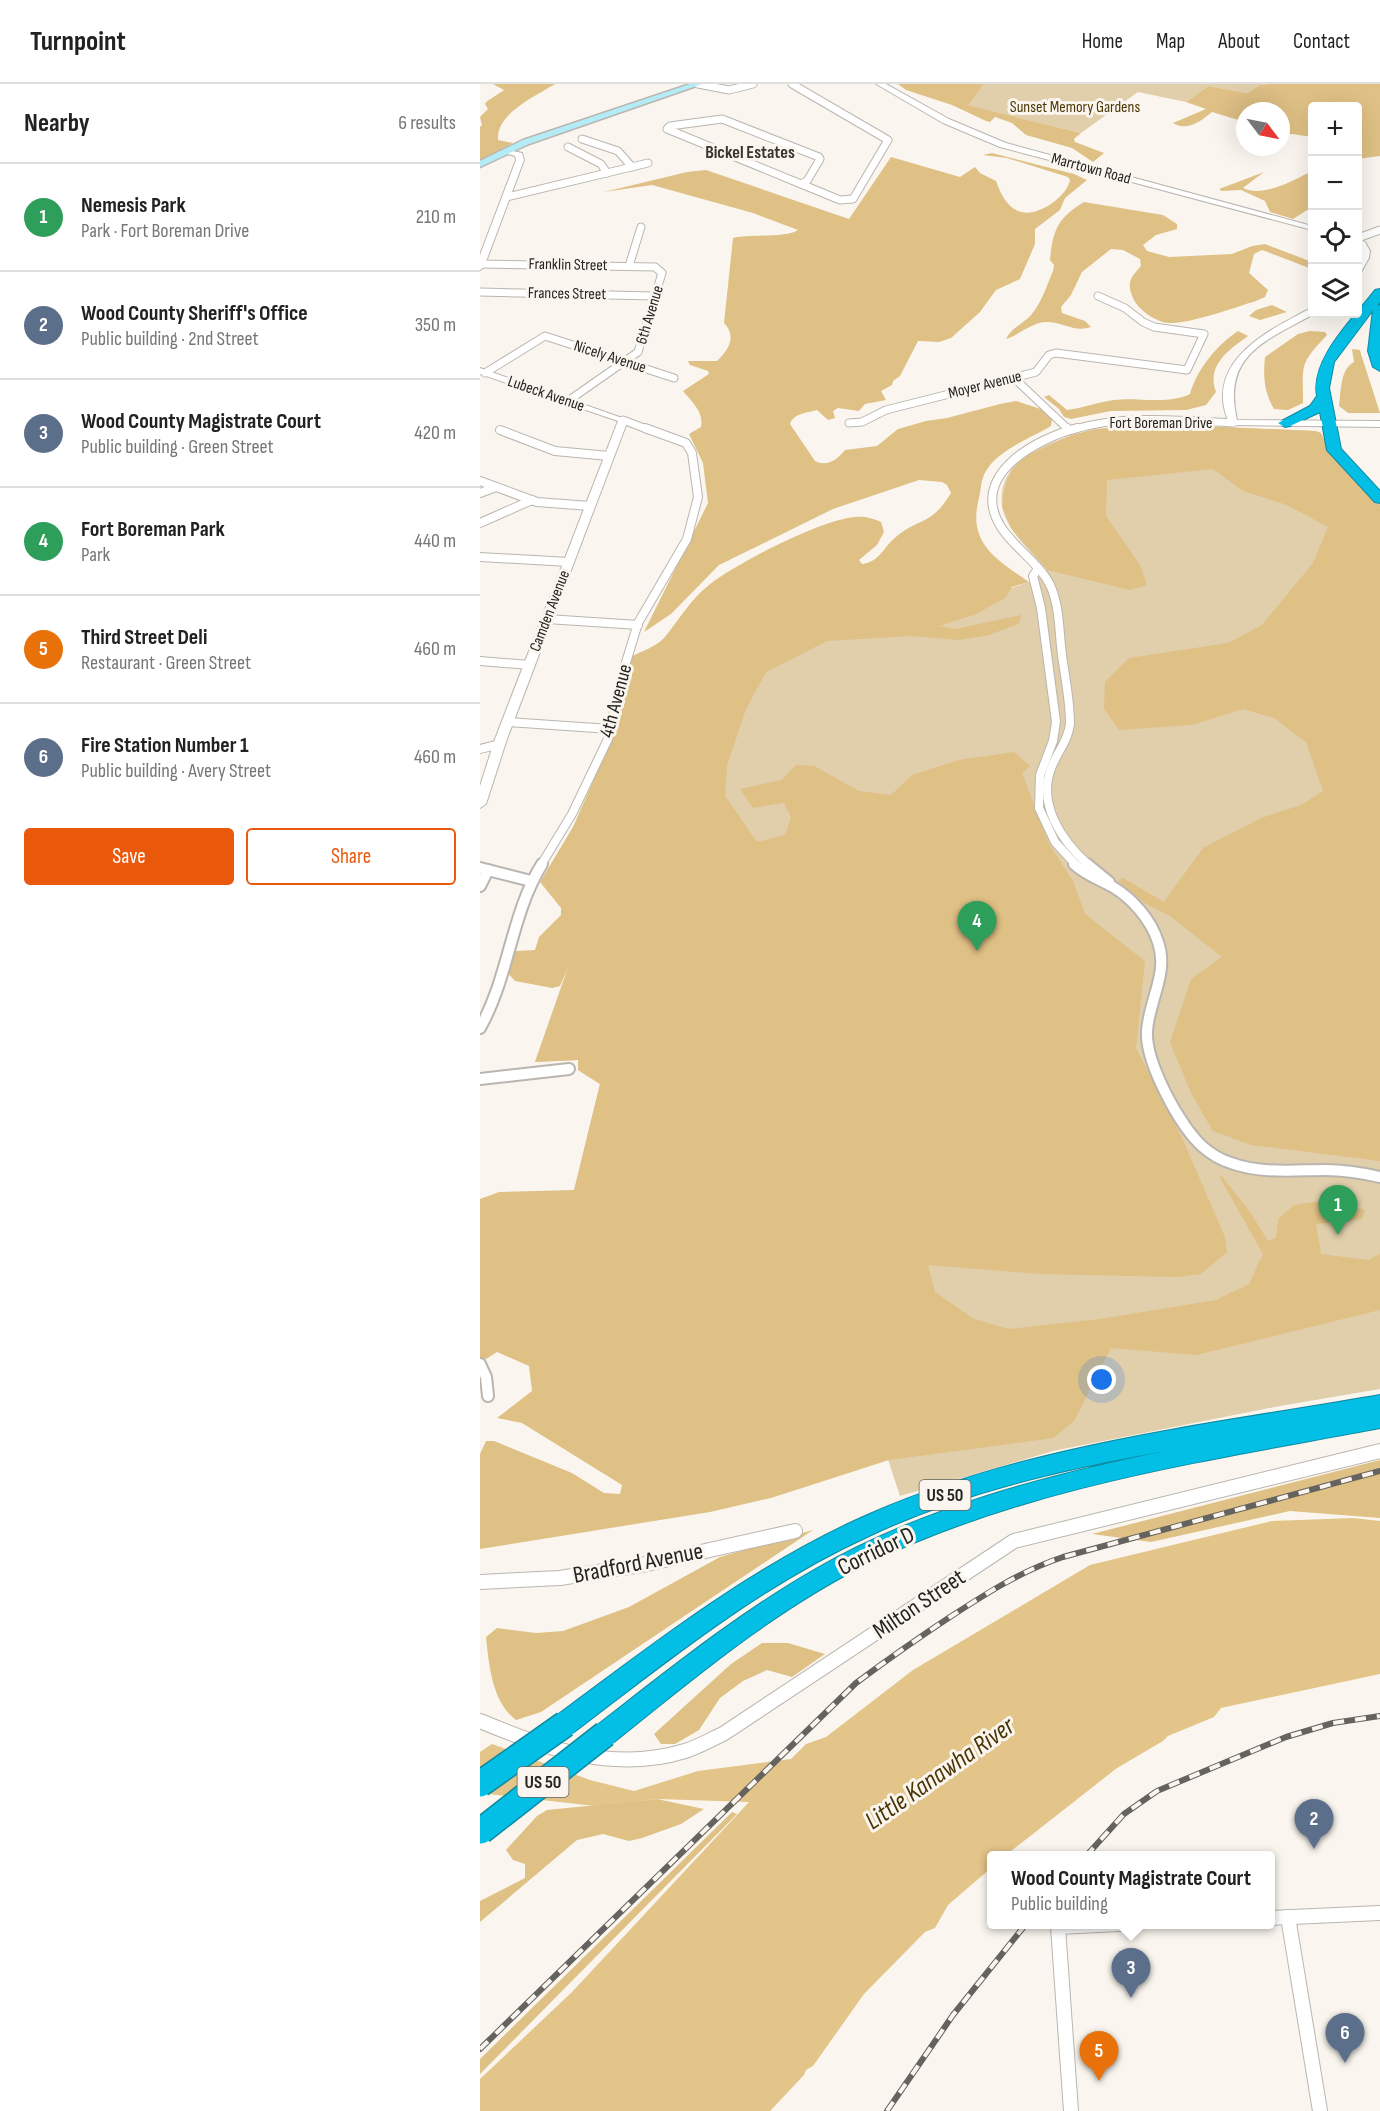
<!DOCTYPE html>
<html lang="en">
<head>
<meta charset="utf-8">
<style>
	body { margin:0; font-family:"Sofia Sans Condensed",sans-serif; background:#f6f6f6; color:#222 }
	.controls { position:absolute; right:18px; top:18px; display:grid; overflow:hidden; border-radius:6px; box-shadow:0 6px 24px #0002 }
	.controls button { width:54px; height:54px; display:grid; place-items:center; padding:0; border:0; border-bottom:2px solid #e0e0e0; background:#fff; color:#222; font:30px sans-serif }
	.compass { position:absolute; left:756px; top:18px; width:54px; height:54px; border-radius:50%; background:#fff; box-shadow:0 6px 24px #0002; rotate:122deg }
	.you { position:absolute; left:622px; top:1296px; width:21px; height:21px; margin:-15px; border:4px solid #fff; border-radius:50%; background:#1a73e8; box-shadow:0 0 0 9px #1a73e833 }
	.badge { display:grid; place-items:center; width:39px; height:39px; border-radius:50%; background:#ea580c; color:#fff; font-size:20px; font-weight:700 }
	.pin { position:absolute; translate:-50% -50px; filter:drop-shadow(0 2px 3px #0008) }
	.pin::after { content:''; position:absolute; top:32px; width:21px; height:18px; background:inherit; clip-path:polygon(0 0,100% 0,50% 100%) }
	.popup { position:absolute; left:507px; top:1767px; width:288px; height:78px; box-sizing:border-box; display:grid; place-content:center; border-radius:6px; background:#fff; filter:drop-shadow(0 2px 4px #0005); font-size:20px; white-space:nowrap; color:#767676 }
	.popup b { font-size:22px; color:#222 }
	.popup::after { content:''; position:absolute; left:50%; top:100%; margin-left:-12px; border:12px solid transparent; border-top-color:#fff }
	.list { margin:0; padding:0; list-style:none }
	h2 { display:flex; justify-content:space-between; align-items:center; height:78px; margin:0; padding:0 24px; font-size:26px }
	h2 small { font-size:20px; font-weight:400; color:#767676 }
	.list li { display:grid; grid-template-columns:39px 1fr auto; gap:18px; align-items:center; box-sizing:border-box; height:108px; padding:0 24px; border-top:2px solid #e0e0e0 }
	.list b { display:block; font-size:22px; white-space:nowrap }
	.list p { margin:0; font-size:20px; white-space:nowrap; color:#767676 }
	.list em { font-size:20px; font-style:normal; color:#767676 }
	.actions { display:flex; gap:12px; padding:18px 24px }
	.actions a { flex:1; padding:14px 0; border:2px solid #ea580c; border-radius:6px; text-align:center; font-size:21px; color:#ea580c }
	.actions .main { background:#ea580c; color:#fff }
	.icon { flex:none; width:33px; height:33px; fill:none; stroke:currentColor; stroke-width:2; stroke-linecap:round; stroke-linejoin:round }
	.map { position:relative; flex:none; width:900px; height:2027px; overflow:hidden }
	header { display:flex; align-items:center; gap:36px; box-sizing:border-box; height:84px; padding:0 30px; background:#fff; border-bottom:2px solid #e0e0e0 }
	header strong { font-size:28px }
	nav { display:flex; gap:33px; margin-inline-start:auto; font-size:21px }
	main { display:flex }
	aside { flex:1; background:#fff }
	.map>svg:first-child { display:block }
</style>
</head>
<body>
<header>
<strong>Turnpoint</strong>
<nav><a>Home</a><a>Map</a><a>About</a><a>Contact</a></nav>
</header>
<main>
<aside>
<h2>Nearby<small>6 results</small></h2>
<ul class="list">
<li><span class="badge" style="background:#2e9e5b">1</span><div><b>Nemesis Park</b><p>Park · Fort Boreman Drive</p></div><em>210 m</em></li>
<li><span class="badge" style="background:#5c6f8a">2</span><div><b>Wood County Sheriff's Office</b><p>Public building · 2nd Street</p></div><em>350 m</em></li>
<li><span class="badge" style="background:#5c6f8a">3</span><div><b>Wood County Magistrate Court</b><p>Public building · Green Street</p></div><em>420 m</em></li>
<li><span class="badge" style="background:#2e9e5b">4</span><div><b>Fort Boreman Park</b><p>Park</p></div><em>440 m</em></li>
<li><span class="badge" style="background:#e8710a">5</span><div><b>Third Street Deli</b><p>Restaurant · Green Street</p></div><em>460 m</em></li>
<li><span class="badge" style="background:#5c6f8a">6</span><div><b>Fire Station Number 1</b><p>Public building · Avery Street</p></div><em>460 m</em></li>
</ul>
<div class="actions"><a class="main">Save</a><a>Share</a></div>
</aside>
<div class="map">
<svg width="900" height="2027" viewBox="0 0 900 2027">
	<rect width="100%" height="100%" fill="#faf6ef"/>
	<!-- green -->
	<g fill="#e1ceab">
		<path d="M504,0H790L780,1L767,9L728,2L706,18L658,8L601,49L487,21Z"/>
		<path d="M672,340L835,347L841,349L851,372L900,421V1305L800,1322L573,1367L420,1412L399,1348L29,1117L94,1107L120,1000L98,986V976L55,978L108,825L233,569L446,533L549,498L567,486C552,468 526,447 522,422C513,355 627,342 672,340Z"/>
	</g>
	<!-- forest -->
	<g fill="#dfc085">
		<path d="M13,0H75C56,12 16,29 18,56L33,59L0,77V43L2,41L0,33L8,25L5,20L6,18L24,6Z"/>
		<path d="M418,0H504L488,21L601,49L594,55L595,58L624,69L613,78L592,64L546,51L532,39L515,33L510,38L506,37L472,21L426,6Z"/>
		<path d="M790,0H900V72L878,75V22H832V53L812,50L801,51V27H765V38L732,28C721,37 707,48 693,39L726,25L706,18L728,2L767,9L780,1Z"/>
		<path d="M512,69L594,90L607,96L585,114L580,126L555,145V160L540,195L516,206L500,228L471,254L459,258L438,257L420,292L413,297L412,301L401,307L406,316L385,320L379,327L358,324L353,327L355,334L348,336L337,326C327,329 314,329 310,340L335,377C347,383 357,376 365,366L397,362L418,345L446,337L467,334L520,320L536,317L567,327L572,335L571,342C551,354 518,366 506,387C501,394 501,406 499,414C487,459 516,475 549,498L532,503L525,514L496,530L459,542L475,545L542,531L538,540L509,551L479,556L431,552L347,557L286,588L266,625L247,682L245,712L277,758L305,751L311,733L304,719L273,724L260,705L301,696L316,681L334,682L379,707L411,711L432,691L479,676L534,668L550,682L542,689L569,760L593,797L605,830L665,877L656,964L703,1056L745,1153L747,1168L721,1190L697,1193L561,1190L448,1181L455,1208L494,1235L529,1245L620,1235L736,1216L769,1200L783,1170L740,1094L741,1091L770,1128L788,1157L796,1154L798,1135L814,1121L849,1116L885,1126L882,1135L836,1140L841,1170L888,1176L900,1170V1226L716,1271L631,1264L594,1337L573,1354L409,1376L291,1414L230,1428L0,1465V1370L6,1357H14L92,1389L124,1409L140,1410L142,1401L42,1339L17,1334L52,1307L49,1282L17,1268L0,1279V1115L19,1108L94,1106L120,1000L98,986V976L55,978L90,879L80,902L72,904L35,897L25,886L30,872L36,867L55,866L59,853L81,831V824L60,798L93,743L129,661L152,572C163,567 175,563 184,554C199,536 210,516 229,501C257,479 340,436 375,433C385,432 392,434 401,438L404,448L397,461L379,476L382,480C400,478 404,462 417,452C441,433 452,441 471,409L467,401L462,398L439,396L353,425L239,481L191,530L164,548L228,419L223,379L209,350L221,343C224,328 212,318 203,307L229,290L228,287L210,281L208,277H237C249,266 257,252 244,239L253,154C269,150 307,154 318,146L273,129L172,101L124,108L207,88L226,86L369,135L411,73L480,93L495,83L500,89L516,97C520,108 526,122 538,127C556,135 587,113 590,96L588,93L527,74L503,71Z"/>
		<path d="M832,87V123L813,135L790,128L785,117L761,106L742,107L739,105L784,88L763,104C783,114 814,96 832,87Z"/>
		<path d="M604,118L683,131L697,140V145L676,151L663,161L667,167L689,173L752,170L772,162L785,160L832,178V185L782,166L774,170L769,189L788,206L785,213L776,217C756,223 709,240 690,239C677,239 658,226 653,214C646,199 651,193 661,182L660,175L643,166L631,165L602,188L591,211L581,223L582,229L605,237L611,243C594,249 582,237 565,238C551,239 539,251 526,255C531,244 543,240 551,231C561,220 567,201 573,187L574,181L570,176C573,145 578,134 604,118Z"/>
		<path d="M792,221L807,228L780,236L769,232L776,226Z"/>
		<path d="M758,247L768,252C749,266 726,281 736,308L726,321L706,326L631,327L591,335L584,333L579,325L564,313L569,311L587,326C603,324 618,318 634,316C657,313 688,321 710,310C717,285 737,261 758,247Z"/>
		<path d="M830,247L845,248L847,251C819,281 823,279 823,319L808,326L794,325C784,308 783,292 785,273L818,250Z"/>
		<path d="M872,265L880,266L881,270L900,329H868L859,322C861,308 860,285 874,278Z"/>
		<path d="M672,340L835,347L841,349L851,372L900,421V1077L771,1061L733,1047L711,1009L690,958L711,895L742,873L690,832L666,820L638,797L643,794L684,818L723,764L781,734L821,721L843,707L826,658L794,634L763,625L712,641L639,646L624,625L625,598L649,574L748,559L782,541L833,479L848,443L807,421L763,407L733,385L627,396L626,432L660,481L667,501L650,506L567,486L531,444L522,422L525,403L532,385L546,372L591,351L615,345Z"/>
		<path d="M900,1376V1434L810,1427L671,1458L612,1450Z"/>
		<path d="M333,1446L61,1628L36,1636C12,1618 9,1581 6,1553L17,1544L56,1549L83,1547L149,1523L240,1473Z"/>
		<path d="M282,1559H308L345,1570L312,1593L287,1586L263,1597L240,1614L219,1646L195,1660H181L174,1650L251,1580Z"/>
		<path d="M177,1715L224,1725L201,1740L162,1754L149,1757L123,1750L97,1756L0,1838V1817L45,1794V1780L33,1776L26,1766L57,1732L67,1726Z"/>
		<path d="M252,1728L257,1730L0,1990V1975Z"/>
	</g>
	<!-- water -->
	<path fill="#e3c489" d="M873,1434L900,1437V1590L741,1624L734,1633L688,1652L683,1657L637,1684L526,1771L512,1772L511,1784L468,1821L455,1844L445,1848L384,1910L333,1982L326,1986L324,1991L290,2027H0V1995L92,1908L269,1718L177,1715L115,1722L0,1709V1668L12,1660L110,1696L154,1707L218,1687L311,1675L326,1660L346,1653L433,1586L610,1481L792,1437Z"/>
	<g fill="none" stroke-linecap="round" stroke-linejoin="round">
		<!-- minor-far3 casing -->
		<g stroke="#bab6af" stroke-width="9">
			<g id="minor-far3">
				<path d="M218,0L249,6L273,0"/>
				<path d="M312,0L408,56L373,115L360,116L321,100"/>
				<path d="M242,35L339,73L340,75L327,97L321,100L187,45L190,42Z"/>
				<path d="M102,55L138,67L152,83"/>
				<path d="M88,63L121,80L127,89"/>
				<path d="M27,113L168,79"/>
				<path d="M878,154L900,146"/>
				<path d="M1,180L175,183L182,189L158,268L88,317"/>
				<path d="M149,182L161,143"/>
				<path d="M0,208L174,212"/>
				<path d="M5,289L65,252L194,294"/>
				<path d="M535,295L589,346"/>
				<path d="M143,336L169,346"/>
				<path d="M369,339L382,338L406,326L556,288L569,271L576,269L707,286L724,250L674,243L663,238L645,224L618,212"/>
				<path d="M592,346C642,330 701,336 753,339"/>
			</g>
		</g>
		<!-- minor-far2 casing -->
		<g stroke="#bab6af" stroke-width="10">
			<g id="minor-far2">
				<path d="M587,344L589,346"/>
				<path d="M597,344C556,355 488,391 521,443C535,465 560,479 571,503C580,524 579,549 582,571C585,594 590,616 590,640C588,657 578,667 572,682C556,719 582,758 609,781"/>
				<path d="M20,346L75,367L129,372"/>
				<path d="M0,397L57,418L110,422"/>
				<path d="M0,409L16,403"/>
				<path d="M0,439L52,416"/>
				<path d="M0,473L89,478"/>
				<path d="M557,486L553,492L561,524L576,638L573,657L560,691L559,724L575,758L596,781"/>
				<path d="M67,535L158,541"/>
				<path d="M0,577L50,581"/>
				<path d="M28,638L130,645"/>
				<path d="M0,665L20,660"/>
				<path d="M61,781L92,730L128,655L140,598L158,539L207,455L218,413L212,369L206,359L165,344"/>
			</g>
		</g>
		<!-- minor-far1 casing -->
		<g stroke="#bab6af" stroke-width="14">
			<g id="minor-far1">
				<path d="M594,780C606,791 619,795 633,803C653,815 671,836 678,858C689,889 669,916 667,947C665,978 700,1043 723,1063C731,1070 741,1076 751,1079C781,1090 815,1086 846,1086C864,1086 882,1089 900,1093"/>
				<path d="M607,780L629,798"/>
				<path d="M0,784L51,797"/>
				<path d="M0,802L8,786"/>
				<path d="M0,944C29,893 31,830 62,780"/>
				<path d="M0,995L89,985"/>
				<path d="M0,1280L6,1293L8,1312"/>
			</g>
		</g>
		<!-- minor casing -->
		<g stroke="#bab6af" stroke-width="16">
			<g id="minor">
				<path d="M0,1498L80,1494L167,1480L315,1447"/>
				<path d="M0,1637C67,1665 133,1689 205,1667C218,1663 230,1656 243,1650L534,1457L900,1367"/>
				<path d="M808,1833L840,2027"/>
				<path d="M790,1834L900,1829"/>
				<path d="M591,2027L578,1843L639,1840"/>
			</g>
		</g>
		<!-- tertiary casing -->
		<g stroke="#bab6af" stroke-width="2">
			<g id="tertiary">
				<path d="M396,0H406L469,35L526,59L832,142V146L520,63L463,39Z"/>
				<path d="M24,65L42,69L44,76L4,183L0,186V171L36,76L35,72L24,69Z"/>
				<path d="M878,154L885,158L890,167L889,174L881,188L878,189V180L882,167L878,160Z"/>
				<path d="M832,224L834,230C785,257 742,271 757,336L900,337V343L750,341C727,292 764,261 803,239C813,234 822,228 832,224Z"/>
				<path d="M0,284L148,336L27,655L6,720L0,724V702L15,655L138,337L0,290Z"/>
			</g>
		</g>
		<!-- secondary casing -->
		<g stroke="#bab6af" stroke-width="3">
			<path id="secondary" d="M210,0H222L49,60L0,83V77L43,56Z"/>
		</g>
		<!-- motorway casing -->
		<g stroke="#0f89a0" stroke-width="2">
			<g id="motorway">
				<path d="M900,205V218L897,222L900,221V287L893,283L888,267L893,226L854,278L849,304L861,365L900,407V419L895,418L847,366L840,328L810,342L805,343L798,339L830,322L837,312C830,275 874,234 895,206Z"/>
				<path d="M900,1311V1344C726,1377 546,1402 385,1481C293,1527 214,1594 134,1658L125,1661L116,1658L113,1650L116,1642C187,1587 256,1531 334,1486C441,1424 565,1392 685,1367C584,1385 482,1408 389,1452C281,1501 187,1577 94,1648L85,1651L76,1648L73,1640L76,1632C170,1562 265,1488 372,1438C537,1361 723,1342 900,1311Z"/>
			</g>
		</g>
		<!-- minor-far3 -->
		<use href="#minor-far3" stroke="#fff" stroke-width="7"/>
		<!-- minor-far2 -->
		<use href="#minor-far2" stroke="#fff" stroke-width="8"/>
		<!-- minor-far1 -->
		<use href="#minor-far1" stroke="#fff" stroke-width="10"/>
		<!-- minor -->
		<use href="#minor" stroke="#fff" stroke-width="14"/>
		<!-- tertiary -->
		<use href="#tertiary" fill="#fff" fill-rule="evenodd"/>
		<!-- secondary -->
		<use href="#secondary" fill="#b3ecf7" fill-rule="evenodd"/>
		<!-- motorway -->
		<use href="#motorway" fill="#03bfe5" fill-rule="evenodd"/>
		<!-- rail casing -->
		<g stroke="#65635f" stroke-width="6">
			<g id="rail">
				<path d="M606,1772L644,1730L677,1707L806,1653L853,1639L900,1632"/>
				<path d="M0,1965L376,1599C407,1576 438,1554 470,1533C507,1509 541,1487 583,1473L900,1387"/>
				<path d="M407,2027L473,1931L546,1840"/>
			</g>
		</g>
		<!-- rail -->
		<use href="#rail" stroke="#faf6ef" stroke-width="4" stroke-dasharray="11" stroke-linecap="butt"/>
		<!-- motorway-bridge casing -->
		<g stroke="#0f89a0" stroke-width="28" stroke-linecap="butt">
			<g id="motorway-bridge">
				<path d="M0,1700L85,1640"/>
				<path d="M1,1747L125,1650"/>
			</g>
		</g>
		<!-- motorway-bridge -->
		<use href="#motorway-bridge" stroke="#03bfe5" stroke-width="25"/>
	</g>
	<g text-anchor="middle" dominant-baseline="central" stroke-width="6" stroke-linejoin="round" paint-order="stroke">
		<!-- far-park labels -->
		<g font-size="16" fill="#4d3807" stroke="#faf6ef">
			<text x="595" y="23">Sunset Memory Gardens</text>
		</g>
		<!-- far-street labels -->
		<g font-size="16" fill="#252421" stroke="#faf6ef">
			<text transform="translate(611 85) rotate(15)">Marrtown Road</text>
			<text transform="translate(88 181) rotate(1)">Franklin Street</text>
			<text transform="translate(87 210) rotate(1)">Frances Street</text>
			<text transform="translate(170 231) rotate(-73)">6th Avenue</text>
			<text transform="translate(130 273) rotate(18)">Nicely Avenue</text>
			<text transform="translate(505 301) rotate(-14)">Moyer Avenue</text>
			<text transform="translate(66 310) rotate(19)">Lubeck Avenue</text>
			<text x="681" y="339">Fort Boreman Drive</text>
			<text transform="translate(70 527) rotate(-69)">Camden Avenue</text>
		</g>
		<!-- far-neighbourhood labels -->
		<g font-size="18" font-weight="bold" fill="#38352f" stroke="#faf6ef">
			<text x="270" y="68">Bickel Estates</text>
		</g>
		<!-- shield labels -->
		<g fill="#faf6ef" stroke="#65635f" stroke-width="1.5">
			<rect x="439.5" y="1396" width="51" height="30" rx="4.5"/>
			<rect x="37.5" y="1683" width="51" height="30" rx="4.5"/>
		</g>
		<g font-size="18" font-weight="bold" fill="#252421">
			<text x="465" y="1411">US 50</text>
			<text x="63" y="1698">US 50</text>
		</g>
		<!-- street labels -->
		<g font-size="20" fill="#252421" stroke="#faf6ef">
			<text transform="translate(136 617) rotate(-75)">4th Avenue</text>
		</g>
		<!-- near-street labels -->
		<g font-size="24" fill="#252421" stroke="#faf6ef">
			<text transform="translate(396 1467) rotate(-26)">Corridor D</text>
			<text transform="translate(158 1479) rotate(-11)">Bradford Avenue</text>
			<text transform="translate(439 1520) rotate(-34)">Milton Street</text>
		</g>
		<!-- near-water labels -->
		<g font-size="26" font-style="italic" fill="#4a3504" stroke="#faf6ef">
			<text transform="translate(460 1690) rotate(-35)">Little Kanawha River</text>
		</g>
	</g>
</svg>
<div class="controls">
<button>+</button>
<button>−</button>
<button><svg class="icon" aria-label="locate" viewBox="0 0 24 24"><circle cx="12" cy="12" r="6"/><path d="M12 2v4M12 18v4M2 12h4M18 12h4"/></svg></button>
<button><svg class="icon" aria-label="layers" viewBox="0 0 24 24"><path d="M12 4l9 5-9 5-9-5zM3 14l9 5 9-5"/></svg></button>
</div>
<svg class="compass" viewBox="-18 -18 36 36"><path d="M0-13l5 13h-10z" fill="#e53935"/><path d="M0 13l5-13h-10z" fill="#767676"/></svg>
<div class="you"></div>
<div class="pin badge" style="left:858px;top:1151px;background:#2e9e5b">1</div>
<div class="pin badge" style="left:834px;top:1765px;background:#5c6f8a">2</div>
<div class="pin badge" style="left:651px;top:1914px;background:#5c6f8a">3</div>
<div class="popup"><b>Wood County Magistrate Court</b>Public building</div>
<div class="pin badge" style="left:497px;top:867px;background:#2e9e5b">4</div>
<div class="pin badge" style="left:619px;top:1997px;background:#e8710a">5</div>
<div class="pin badge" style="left:865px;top:1979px;background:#5c6f8a">6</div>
</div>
</main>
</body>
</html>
